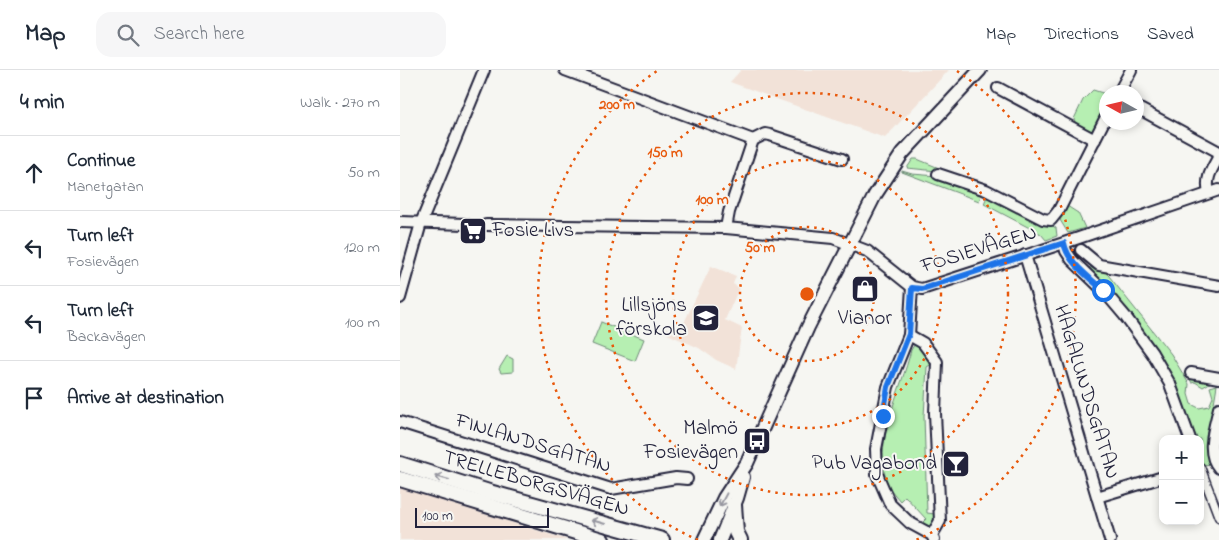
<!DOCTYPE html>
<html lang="en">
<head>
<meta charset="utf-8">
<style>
	body { margin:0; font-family:"Indie Flower",sans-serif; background:#f6f6f7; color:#1f2937 }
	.controls { position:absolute; right:15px; bottom:15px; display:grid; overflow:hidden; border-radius:10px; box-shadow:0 2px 8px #0003 }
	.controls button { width:45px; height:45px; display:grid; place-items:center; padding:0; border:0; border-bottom:1px solid #e0e1e3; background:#fff; color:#1f2937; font:25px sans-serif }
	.compass { position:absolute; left:699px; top:15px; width:45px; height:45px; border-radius:50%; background:#fff; box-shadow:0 2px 8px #0003; rotate:278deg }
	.scale { position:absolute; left:15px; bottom:12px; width:134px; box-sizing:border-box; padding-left:5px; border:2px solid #22223b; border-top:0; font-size:14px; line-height:18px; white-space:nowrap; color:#22223b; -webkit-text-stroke:4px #f6f6f2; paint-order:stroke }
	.stop { position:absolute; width:15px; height:15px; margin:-11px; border:4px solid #1a73e8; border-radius:50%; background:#fff }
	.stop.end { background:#1a73e8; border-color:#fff; box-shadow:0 1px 5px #0008 }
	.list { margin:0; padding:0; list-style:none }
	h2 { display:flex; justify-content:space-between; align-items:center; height:65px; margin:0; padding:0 20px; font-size:21px }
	h2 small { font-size:16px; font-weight:400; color:#747a83 }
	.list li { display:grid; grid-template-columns:32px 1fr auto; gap:15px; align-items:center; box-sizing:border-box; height:75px; padding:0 20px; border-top:1px solid #e0e1e3 }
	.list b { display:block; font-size:19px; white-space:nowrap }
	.list p { margin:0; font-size:16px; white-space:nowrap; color:#747a83 }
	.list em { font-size:16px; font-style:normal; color:#747a83 }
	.icon { flex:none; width:28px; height:28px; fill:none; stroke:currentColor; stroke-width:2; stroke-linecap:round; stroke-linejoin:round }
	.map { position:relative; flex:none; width:819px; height:470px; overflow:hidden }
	header { display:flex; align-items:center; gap:30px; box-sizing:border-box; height:70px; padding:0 25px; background:#fff; border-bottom:1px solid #e0e1e3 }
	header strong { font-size:24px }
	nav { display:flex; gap:28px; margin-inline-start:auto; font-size:18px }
	.search { width:350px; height:45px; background:#f6f6f7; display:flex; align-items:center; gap:12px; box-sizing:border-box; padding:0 18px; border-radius:15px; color:#747a83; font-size:19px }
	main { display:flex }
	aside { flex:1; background:#fff }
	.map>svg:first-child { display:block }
</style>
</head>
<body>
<header>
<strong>Map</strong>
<div class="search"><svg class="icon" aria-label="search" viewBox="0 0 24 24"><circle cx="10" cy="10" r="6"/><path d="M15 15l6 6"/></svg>Search here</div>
<nav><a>Map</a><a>Directions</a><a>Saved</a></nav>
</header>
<main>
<aside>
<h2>4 min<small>Walk · 270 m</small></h2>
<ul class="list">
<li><svg class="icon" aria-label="ahead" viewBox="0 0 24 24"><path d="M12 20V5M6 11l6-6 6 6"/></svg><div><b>Continue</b><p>Manetgatan</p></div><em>50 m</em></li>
<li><svg class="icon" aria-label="left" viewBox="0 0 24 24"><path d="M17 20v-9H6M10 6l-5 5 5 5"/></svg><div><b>Turn left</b><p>Fosievägen</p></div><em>120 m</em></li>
<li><svg class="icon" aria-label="left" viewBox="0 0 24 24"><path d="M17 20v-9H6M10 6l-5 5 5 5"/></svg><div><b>Turn left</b><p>Backavägen</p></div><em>100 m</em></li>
<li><svg class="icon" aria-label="arrive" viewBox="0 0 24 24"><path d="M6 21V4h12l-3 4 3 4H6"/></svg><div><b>Arrive at destination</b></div></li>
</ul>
</aside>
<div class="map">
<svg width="819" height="470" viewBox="0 0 819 470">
	<rect width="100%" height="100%" fill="#f6f6f2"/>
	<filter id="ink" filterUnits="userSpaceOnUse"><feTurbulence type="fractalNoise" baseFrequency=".02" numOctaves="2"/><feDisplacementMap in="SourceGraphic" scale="10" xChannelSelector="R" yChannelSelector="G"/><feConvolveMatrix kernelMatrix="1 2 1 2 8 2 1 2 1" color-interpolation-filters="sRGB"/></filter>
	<g filter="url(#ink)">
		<!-- built -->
		<g fill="#f2e2d8">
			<path d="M341,0H549L485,68L330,12Z"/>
			<path d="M311,196L336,206L333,214L339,218L325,250L342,258L336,299L316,290L299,278L263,262L265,257L275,261L281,259Z"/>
			<path d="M0,418L94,447L168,470H0Z"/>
		</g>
		<!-- green -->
		<g fill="#b6efb2" stroke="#6c8876">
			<path d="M693,20L706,24V35L691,63L677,57L674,49L683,30Z"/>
			<path d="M513,89H517L539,98L537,101L507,98Z"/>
			<path d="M502,101L512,104L537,106L582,122L579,131L502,102Z"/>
			<path d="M587,126H591L645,155H651L656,158L657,166L646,170L641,164L584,134Z"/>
			<path d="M667,136L678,143L685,158L668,163L660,150Z"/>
			<path d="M686,197L703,200L709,206L771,284L789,314L788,324L791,334L799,338L809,336L813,327L810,317L817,315L806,381L812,394L803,395L801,393L800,369H792L777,326Z"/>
			<path d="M201,252L244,269L235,291L192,274Z"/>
			<path d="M515,274L520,277L533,293L527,297L524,346L527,443L535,444L534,453L530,456L521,454L526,449L505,426L500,431C496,426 491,421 488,415C471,375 502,319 511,280Z"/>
			<path d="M107,286L113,289V302L101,303L99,299Z"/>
			<path d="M788,306L813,311L803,317L795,312L792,313Z"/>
		</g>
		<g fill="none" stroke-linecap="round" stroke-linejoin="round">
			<!-- minor-tunnel -->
			<path stroke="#cccccd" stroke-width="10" stroke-dasharray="10 5" stroke-linecap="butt" d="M66,154L86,155"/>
			<!-- pedestrian casing -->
			<g stroke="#22223b" stroke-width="11">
				<path id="pedestrian" d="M800,397L819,447"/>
			</g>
			<!-- minor casing -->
			<g stroke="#22223b" stroke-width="14">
				<g id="minor">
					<path d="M165,0L353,70L365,64L370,65L442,89"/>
					<path d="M598,18L695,70"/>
					<path d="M719,22L731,0"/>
					<path d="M736,37L819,82"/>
					<path d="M538,104L586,120L643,149L651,150L659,140L706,47"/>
					<path d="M809,123C805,108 812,99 819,86"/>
					<path d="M0,152L66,154"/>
					<path d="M86,155L326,158L433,168L467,181L512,217L522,219L664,173L819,120"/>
					<path d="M326,158L329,142L353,70"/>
					<path d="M664,173L666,181L672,190L703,220L725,246L752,283L770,314L790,369"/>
					<path d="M681,180L699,195L819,216"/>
					<path d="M625,185L710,470"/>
					<path d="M512,217L509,265L488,317L476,379L477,404L490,434L510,453L532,465L534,470"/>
					<path d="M0,228L21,153L84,0"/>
					<path d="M509,265L523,273L537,292L535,343L540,451L532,465"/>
					<path d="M791,303L819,308"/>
					<path d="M819,338C815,356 805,383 819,398"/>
					<path d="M0,352L211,419L276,408L287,409"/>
					<path d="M697,427L763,407"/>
				</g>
			</g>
			<!-- tertiary casing -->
			<g stroke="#22223b" stroke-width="16">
				<g id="tertiary">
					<path d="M304,470L324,428L347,393L408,257L475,125L502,84L580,0"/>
					<path d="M320,470L337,428L343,407"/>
				</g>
			</g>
			<!-- secondary casing -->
			<g stroke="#22223b" stroke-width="18">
				<g id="secondary">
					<path d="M0,394L89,422L262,470"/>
					<path d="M0,409L202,470"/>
					<path d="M334,435L336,462L340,470"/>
				</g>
			</g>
			<!-- pedestrian -->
			<use href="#pedestrian" stroke="#f6f6f2" stroke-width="8"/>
			<!-- minor -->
			<use href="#minor" stroke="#f6f6f2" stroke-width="10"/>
			<!-- tertiary -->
			<use href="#tertiary" stroke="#f6f6f2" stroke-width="12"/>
			<!-- secondary -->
			<use href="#secondary" stroke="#f6f6f2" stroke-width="14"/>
		</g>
		<!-- one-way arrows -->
		<defs><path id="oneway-shaft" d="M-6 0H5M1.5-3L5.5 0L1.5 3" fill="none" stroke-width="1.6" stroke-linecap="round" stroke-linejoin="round" transform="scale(1.25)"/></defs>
		<g stroke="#9797a0">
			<use href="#oneway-shaft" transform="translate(42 408) rotate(-164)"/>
			<use href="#oneway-shaft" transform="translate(323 430) rotate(118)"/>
			<use href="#oneway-shaft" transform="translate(198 452) rotate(-164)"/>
		</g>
	</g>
	<g fill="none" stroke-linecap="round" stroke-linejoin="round" filter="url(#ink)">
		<!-- route -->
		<path stroke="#1a73e8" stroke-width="6" d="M483,346L488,317L509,264L512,218L522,219L664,173C668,193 689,207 703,220"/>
	</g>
	<!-- distance rings -->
	<g fill="none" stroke="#e8590c" stroke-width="2.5" stroke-dasharray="2.5 5">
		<circle cx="407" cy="224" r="67"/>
		<circle cx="407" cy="224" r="134"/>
		<circle cx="407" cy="224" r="201"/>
		<path d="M298 470A269 269 0 0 1 257 1M557 1A269 269 0 0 1 516 470"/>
	</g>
	<!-- icons -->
	<defs>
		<g id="supermarket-square" transform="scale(1.4375)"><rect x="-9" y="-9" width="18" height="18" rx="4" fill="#22223b" stroke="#f6f6f2"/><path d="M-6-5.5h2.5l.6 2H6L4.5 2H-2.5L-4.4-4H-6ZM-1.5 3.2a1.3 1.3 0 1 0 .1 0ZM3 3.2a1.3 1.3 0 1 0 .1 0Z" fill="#fff"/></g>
		<g id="shop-square" transform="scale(1.4375)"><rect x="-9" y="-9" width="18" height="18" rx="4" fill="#22223b" stroke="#f6f6f2"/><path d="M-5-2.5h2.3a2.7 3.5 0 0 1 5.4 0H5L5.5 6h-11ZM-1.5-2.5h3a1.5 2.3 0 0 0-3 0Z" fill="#fff"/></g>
		<g id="school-square" transform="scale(1.4375)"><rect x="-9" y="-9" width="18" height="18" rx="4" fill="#22223b" stroke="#f6f6f2"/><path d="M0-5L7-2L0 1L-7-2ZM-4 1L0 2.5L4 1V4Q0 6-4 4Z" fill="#fff"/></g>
		<g id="bus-square" transform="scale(1.4375)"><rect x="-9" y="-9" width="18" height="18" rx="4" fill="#22223b" stroke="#f6f6f2"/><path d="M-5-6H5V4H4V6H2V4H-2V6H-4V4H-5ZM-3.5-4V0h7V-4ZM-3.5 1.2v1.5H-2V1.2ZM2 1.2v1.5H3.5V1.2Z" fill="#fff"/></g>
		<g id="bar-square" transform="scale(1.4375)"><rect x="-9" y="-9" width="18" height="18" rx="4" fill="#22223b" stroke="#f6f6f2"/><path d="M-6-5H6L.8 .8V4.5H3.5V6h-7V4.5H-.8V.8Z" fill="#fff"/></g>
	</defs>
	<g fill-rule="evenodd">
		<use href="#supermarket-square" x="73" y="161"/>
		<use href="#shop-square" x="465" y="219"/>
		<use href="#school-square" x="306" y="248"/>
		<use href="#bus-square" x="357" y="371"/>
		<use href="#bar-square" x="556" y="394"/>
	</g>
	<g text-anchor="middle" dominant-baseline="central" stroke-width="4" stroke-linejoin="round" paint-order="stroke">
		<!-- poi labels -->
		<g font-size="21" fill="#22223b" stroke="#f6f6f2" text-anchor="end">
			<text x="92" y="161" text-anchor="start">Fosie Livs</text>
			<text x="287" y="236">Lillsjöns<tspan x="287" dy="24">förskola</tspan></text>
			<text x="465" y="249" text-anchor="middle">Vianor</text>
			<text x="338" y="359">Malmö<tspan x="338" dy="24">Fosievägen</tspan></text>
			<text x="537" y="394">Pub Vagabond</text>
		</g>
		<!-- street labels -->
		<g font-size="21" fill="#22223b" stroke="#f6f6f2">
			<text transform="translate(579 180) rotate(-17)">FOSIEVÄGEN</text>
			<text transform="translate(686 322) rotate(73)">HAGALUNDSGATAN</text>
			<text transform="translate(133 374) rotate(17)">FINLANDSGATAN</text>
			<text transform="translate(136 414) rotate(16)">TRELLEBORGSVÄGEN</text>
		</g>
	</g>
	<circle cx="407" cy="224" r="8" fill="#e8590c" stroke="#f6f6f2" stroke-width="2.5"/>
	<g font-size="15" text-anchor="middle" font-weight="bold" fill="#e8590c" stroke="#f6f6f2" stroke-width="4" stroke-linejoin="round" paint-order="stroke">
		<text x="217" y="39">200 m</text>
		<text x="265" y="87">150 m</text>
		<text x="312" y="134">100 m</text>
		<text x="360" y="182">50 m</text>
	</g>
</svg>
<div class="controls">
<button>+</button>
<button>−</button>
</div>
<svg class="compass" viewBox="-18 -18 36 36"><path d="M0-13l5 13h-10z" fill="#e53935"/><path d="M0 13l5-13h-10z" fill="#747a83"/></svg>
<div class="scale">100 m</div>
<div class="stop" style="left:703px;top:220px"></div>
<div class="stop end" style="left:483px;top:346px"></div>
</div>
</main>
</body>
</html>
